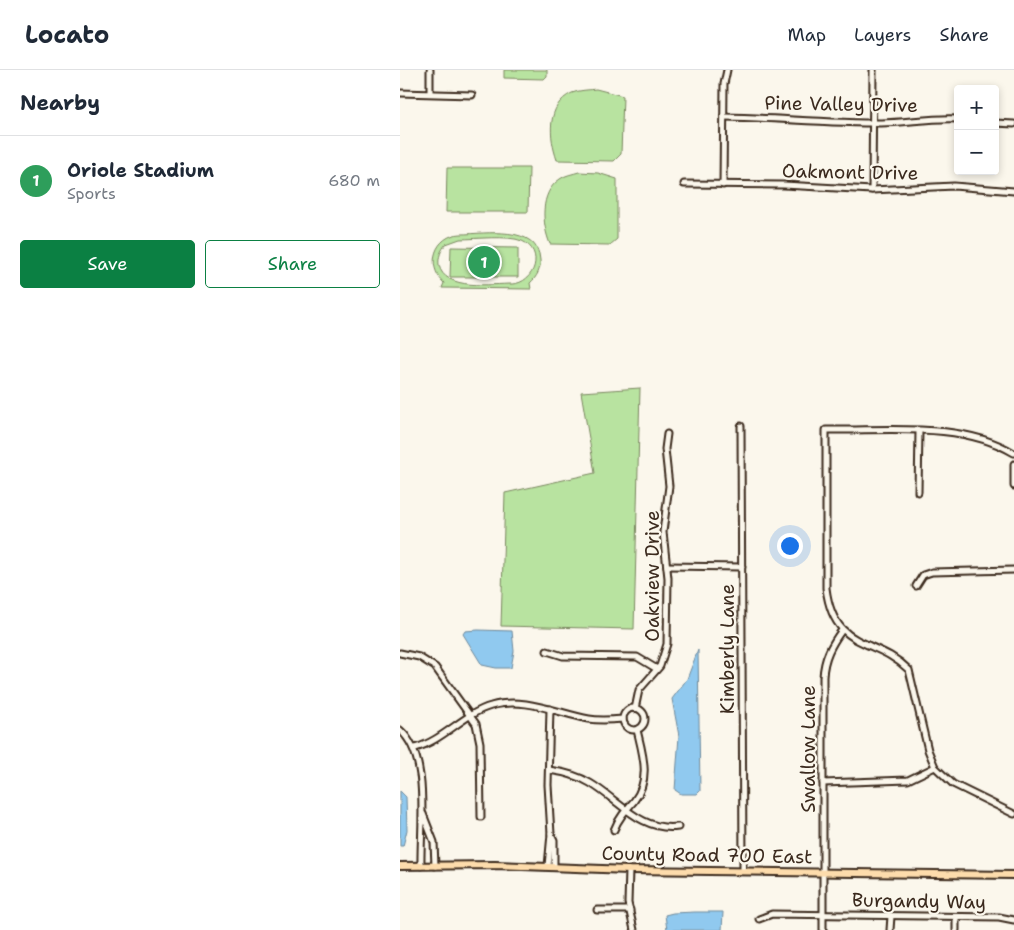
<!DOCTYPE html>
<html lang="en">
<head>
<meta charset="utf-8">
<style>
	body { margin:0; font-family:"Shantell Sans",sans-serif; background:#f6f6f7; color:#1f2937 }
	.controls { position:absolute; right:15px; top:15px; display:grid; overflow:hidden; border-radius:5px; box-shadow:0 2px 8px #0003 }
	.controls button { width:45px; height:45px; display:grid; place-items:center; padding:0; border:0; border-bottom:1px solid #e0e1e3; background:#fff; color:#1f2937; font:25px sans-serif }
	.you { position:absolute; left:389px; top:475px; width:18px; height:18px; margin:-12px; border:4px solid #fff; border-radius:50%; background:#1a73e8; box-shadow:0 0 0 8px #1a73e833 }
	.badge { display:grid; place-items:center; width:32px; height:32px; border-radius:50%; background:#0b8043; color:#fff; font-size:16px; font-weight:700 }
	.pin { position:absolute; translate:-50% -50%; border:2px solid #fff; box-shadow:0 1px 5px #0006 }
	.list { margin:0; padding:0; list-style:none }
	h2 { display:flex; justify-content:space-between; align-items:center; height:65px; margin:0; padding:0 20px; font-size:21px }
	h2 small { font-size:16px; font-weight:400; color:#747a83 }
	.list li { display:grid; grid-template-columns:32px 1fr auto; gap:15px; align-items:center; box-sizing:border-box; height:90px; padding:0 20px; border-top:1px solid #e0e1e3 }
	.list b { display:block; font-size:19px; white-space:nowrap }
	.list p { margin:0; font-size:16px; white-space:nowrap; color:#747a83 }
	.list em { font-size:16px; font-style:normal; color:#747a83 }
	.actions { display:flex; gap:10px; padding:15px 20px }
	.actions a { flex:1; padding:11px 0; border:1px solid #0b8043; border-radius:5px; text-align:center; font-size:18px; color:#0b8043 }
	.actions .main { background:#0b8043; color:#fff }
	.map { position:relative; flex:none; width:614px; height:860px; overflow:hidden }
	header { display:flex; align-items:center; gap:30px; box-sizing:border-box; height:70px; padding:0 25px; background:#fff; border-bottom:1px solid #e0e1e3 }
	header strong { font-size:24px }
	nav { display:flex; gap:28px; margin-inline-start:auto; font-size:18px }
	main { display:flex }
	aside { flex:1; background:#fff }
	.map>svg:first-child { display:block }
</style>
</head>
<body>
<header>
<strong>Locato</strong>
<nav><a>Map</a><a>Layers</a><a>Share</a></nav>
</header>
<main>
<aside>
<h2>Nearby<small></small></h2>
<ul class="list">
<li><span class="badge" style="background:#2e9e5b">1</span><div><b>Oriole Stadium</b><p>Sports</p></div><em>680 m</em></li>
</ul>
<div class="actions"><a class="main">Save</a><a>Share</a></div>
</aside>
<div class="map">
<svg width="614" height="860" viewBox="0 0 614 860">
	<rect width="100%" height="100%" fill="#fbf7ec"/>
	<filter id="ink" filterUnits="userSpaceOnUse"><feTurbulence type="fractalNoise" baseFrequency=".02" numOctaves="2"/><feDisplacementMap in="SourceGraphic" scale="10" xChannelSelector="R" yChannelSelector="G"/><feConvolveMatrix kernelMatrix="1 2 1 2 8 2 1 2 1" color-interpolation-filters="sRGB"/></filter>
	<g filter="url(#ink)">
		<!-- green -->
		<g fill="#b8e3a0" stroke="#7a865f" fill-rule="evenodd">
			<path d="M104,0H147V6L144,9L104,8Z"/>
			<path d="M196,19L223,26L221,84L214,91L157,90C149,67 146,35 172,23C179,20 189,20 196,19Z"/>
			<path d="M47,98H129L128,142H46Z"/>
			<path d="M179,102L198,103L217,109V169L210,175L150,174C142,154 139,123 160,109C165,105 173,104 179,102Z"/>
			<path d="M61,164C85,164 138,154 140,190C141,199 137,207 130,213L131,219L42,218L44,213C25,195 35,165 61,164ZM60,169C76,169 108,165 122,171C145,181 135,213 112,214C92,214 44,221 39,195C38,187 41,180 46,174Z"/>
			<path d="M51,177L118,178V207H50Z"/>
			<path d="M240,318L234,559L101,556L105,423L195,403L181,322Z"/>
		</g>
		<!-- water -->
		<g fill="#90c9ef" stroke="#6e899b">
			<path d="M78,560L112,561L114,581L111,598H96L82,595L63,564L65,561Z"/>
			<path d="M298,580L300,721L297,724H281L275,720L279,666L272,629L287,609Z"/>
			<path d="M0,721L6,727L7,760L3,776H0Z"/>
			<path d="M295,842H323L322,860H267L265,845L273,843Z"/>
		</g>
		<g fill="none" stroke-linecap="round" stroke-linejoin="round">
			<!-- minor casing -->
			<g stroke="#3b2a1e" stroke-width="9">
				<g id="minor">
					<path d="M30,0V23"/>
					<path d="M0,23L72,25"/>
					<path d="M324,47C376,48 428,53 481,53C505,53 535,47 558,49"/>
					<path d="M595,53L614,54"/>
					<path d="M284,114L384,115L472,120L554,116L614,121"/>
					<path d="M323,115L324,14L327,0"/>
					<path d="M472,120L473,0"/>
					<path d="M341,356L343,801"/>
					<path d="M614,383C562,351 486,361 426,360V518C434,582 475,566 509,600L528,680L535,697L553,714L614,744"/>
					<path d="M614,394V416"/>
					<path d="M518,422L519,361"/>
					<path d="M267,496L342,497"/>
					<path d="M516,516L523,505L532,502L614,500"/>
					<path d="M147,581L163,586L237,587L257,599"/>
					<path d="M0,583L19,587L35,597L76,654L80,673L81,747"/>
					<circle cx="234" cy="649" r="11"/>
					<path d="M235,639L239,620L260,596L267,574L268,508L263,462L269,416L265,379L267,364"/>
					<path d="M0,660C31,687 20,757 21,796"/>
					<path d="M15,678C44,670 63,644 91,636C123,626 157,643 189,649C200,651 212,650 223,649"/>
					<path d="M149,700C163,702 177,705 190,713C219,730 241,762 278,757"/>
					<path d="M423,713L508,710L535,697"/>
					<path d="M23,744L34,772L35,796"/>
					<path d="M214,760C218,749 226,740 234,731C251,709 243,685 237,660"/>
					<path d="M151,764L154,770V797"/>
					<path d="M148,796L151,764L148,715L150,639"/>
					<path d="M229,800L228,833L234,860"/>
					<path d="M197,840H230"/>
					<path d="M359,849L372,844L599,847L614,850"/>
					<path d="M423,860V607C424,588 431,575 442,560"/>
					<path d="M490,860L491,846"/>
					<path d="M556,860V847"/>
				</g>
			</g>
			<!-- major casing -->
			<g stroke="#3b2a1e" stroke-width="10">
				<path id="major" d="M0,796L95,795L229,800L614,805"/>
			</g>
			<!-- minor -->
			<use href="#minor" stroke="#fbf7ec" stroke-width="5"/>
			<!-- major -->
			<use href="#major" stroke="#fddcac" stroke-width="6"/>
		</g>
	</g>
	<g text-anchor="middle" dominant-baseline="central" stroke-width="4.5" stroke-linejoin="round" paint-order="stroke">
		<!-- street labels -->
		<g font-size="19" fill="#3b2a1e" stroke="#fbf7ec">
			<text transform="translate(441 34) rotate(1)">Pine Valley Drive</text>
			<text transform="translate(450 102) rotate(1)">Oakmont Drive</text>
			<text transform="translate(252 506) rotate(-90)">Oakview Drive</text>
			<text transform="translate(327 579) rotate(-90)">Kimberly Lane</text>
			<text transform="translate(408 679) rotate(-90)">Swallow Lane</text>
			<text transform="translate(307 785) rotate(1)">County Road 700 East</text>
			<text transform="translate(519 831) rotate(1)">Burgandy Way</text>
		</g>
	</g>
</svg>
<div class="controls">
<button>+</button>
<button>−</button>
</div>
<div class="you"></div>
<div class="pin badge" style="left:84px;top:192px;background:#2e9e5b">1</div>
</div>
</main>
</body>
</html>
